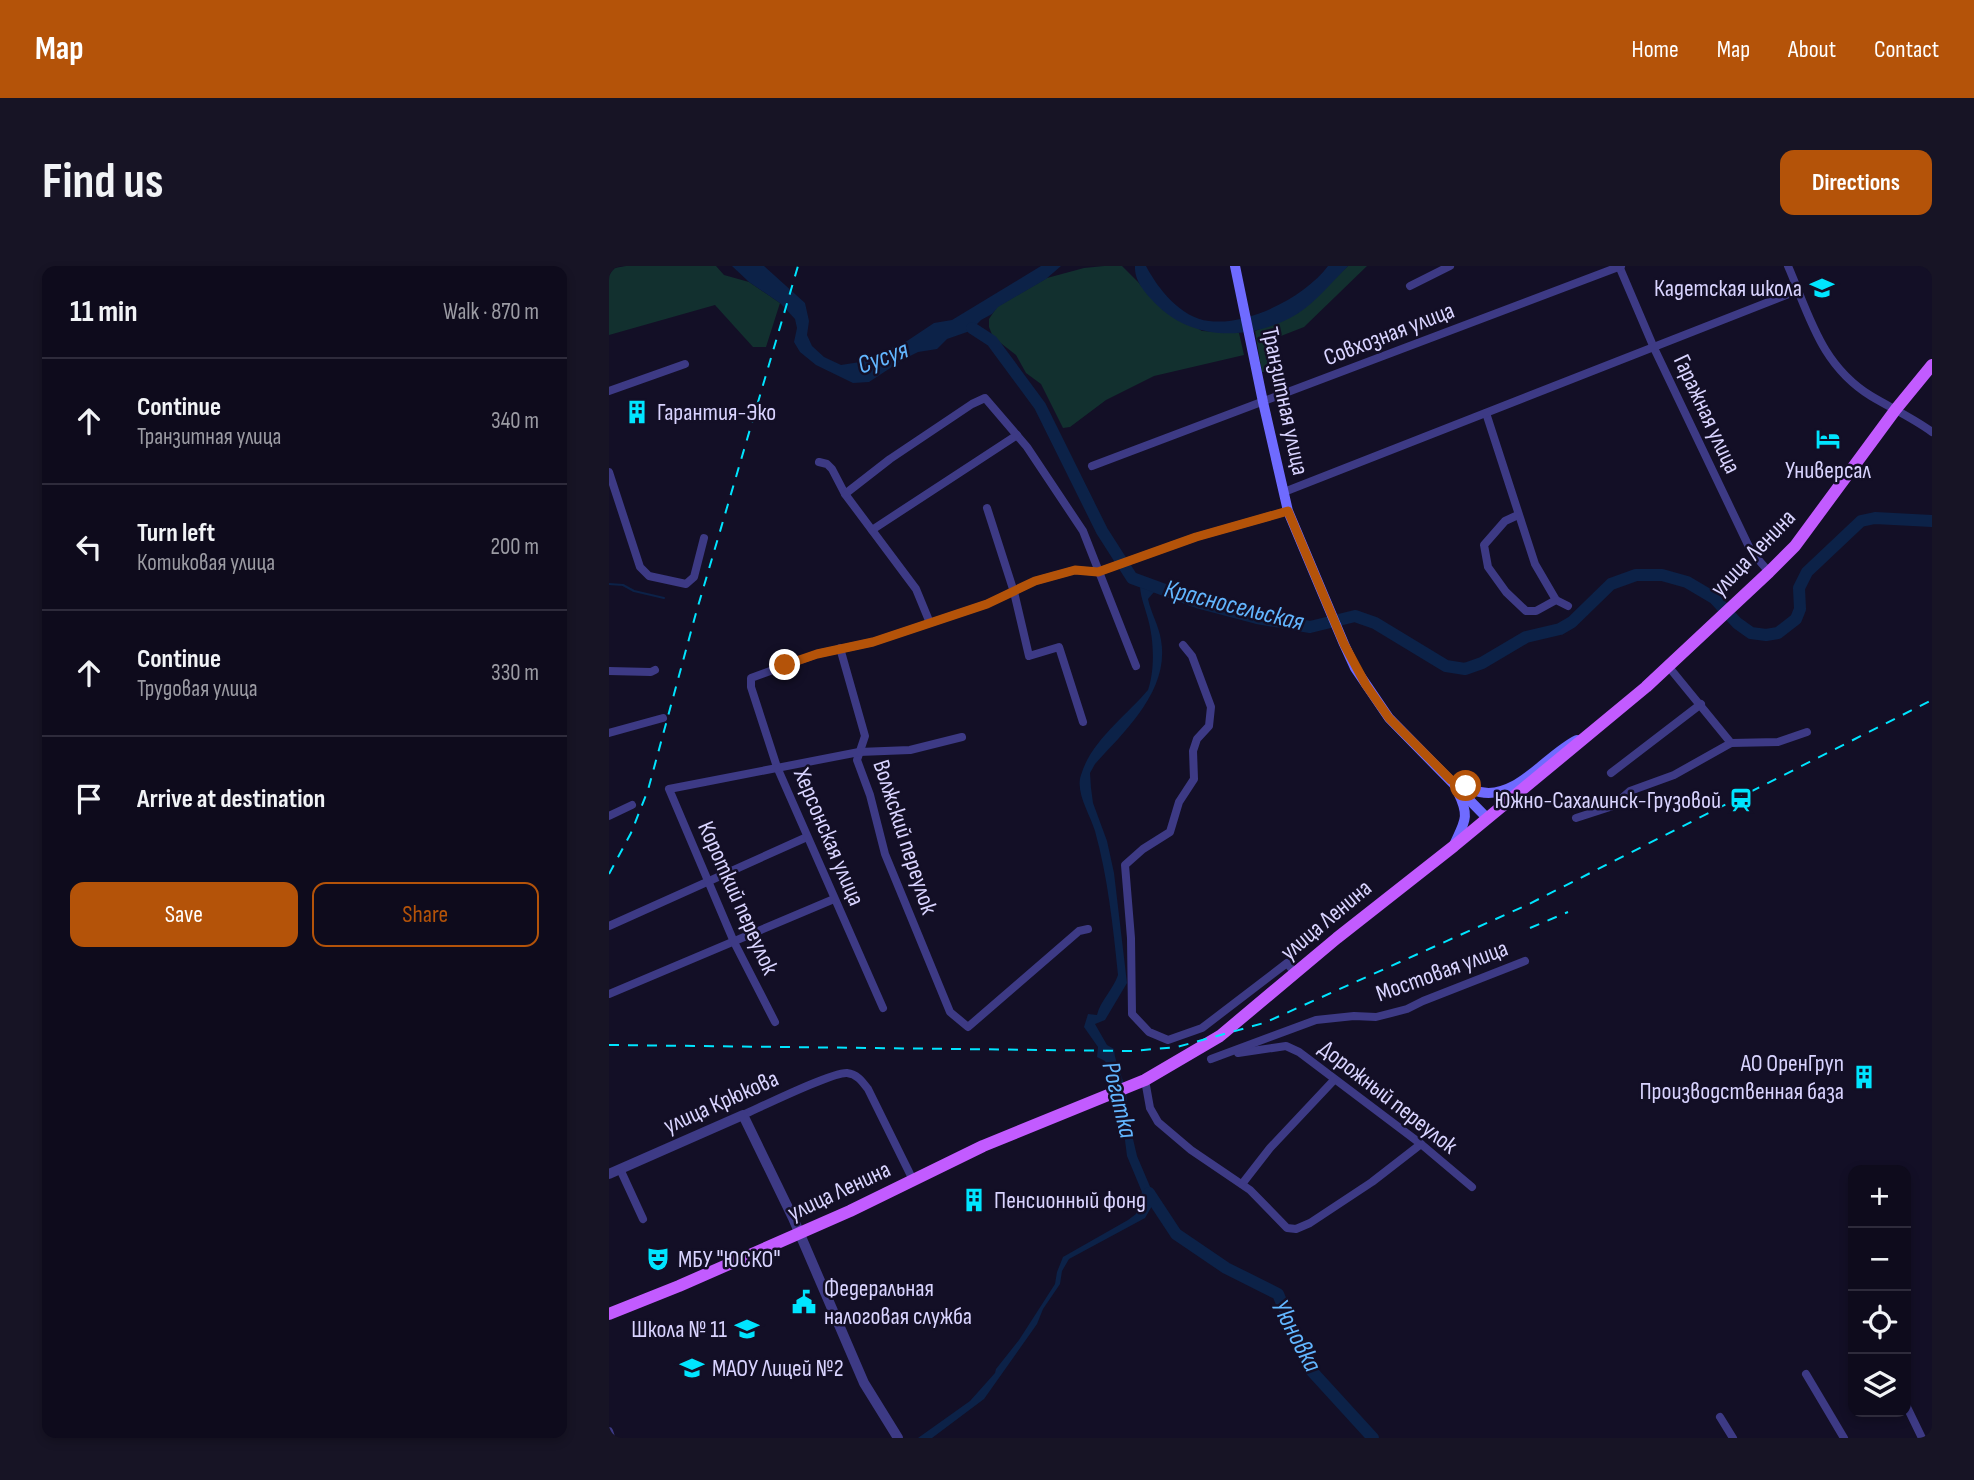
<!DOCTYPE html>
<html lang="en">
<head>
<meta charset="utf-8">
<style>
	body { margin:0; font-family:"Sofia Sans Condensed",sans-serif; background:#171425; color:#f1f3f6 }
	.controls { position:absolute; right:21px; bottom:21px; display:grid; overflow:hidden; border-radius:14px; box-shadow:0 4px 10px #0003 }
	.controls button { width:63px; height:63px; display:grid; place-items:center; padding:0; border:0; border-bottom:2px solid #2e2b3b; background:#0e0b1c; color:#f1f3f6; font:35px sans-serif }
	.stop { position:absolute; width:21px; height:21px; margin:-16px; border:5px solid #b45309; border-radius:50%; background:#fff }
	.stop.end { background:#b45309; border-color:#fff; box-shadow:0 2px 7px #0008 }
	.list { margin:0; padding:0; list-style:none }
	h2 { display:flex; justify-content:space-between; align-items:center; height:91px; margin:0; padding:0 28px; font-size:30px }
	h2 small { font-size:23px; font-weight:400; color:#9b9ba3 }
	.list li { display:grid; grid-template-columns:46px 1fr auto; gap:21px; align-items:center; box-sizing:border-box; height:126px; padding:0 28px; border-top:2px solid #2e2b3b }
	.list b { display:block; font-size:26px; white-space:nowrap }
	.list p { margin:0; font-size:23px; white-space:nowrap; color:#9b9ba3 }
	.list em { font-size:23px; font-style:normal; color:#9b9ba3 }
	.actions { display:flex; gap:14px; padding:21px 28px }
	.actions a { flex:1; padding:16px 0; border:2px solid #b45309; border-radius:14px; text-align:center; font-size:24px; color:#b45309 }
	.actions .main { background:#b45309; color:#fff }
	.icon { flex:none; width:38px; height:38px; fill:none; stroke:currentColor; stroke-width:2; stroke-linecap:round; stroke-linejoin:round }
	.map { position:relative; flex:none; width:1323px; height:1172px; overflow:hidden; border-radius:14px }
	header { display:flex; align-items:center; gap:42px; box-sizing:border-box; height:98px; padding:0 35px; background:#b45309; color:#fff }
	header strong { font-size:33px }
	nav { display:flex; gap:38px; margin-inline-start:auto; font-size:24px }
	.intro { display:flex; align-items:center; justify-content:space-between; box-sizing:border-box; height:168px; padding:0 42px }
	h1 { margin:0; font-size:49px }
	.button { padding:18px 32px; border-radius:14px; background:#b45309; color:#fff; font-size:24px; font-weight:700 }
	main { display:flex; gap:42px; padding:0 42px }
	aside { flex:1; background:#0e0b1c; border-radius:14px; box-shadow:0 4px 10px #0003 }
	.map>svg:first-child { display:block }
</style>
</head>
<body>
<header>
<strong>Map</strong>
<nav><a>Home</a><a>Map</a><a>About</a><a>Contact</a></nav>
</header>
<div class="intro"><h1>Find us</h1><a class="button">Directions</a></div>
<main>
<aside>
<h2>11 min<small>Walk · 870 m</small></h2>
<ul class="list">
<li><svg class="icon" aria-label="ahead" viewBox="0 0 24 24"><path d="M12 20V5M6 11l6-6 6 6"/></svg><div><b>Continue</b><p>Транзитная улица</p></div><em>340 m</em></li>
<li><svg class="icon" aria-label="left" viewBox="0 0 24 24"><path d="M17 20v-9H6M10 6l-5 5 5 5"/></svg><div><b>Turn left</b><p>Котиковая улица</p></div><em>200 m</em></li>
<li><svg class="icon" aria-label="ahead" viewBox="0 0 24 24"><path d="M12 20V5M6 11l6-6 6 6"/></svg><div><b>Continue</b><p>Трудовая улица</p></div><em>330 m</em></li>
<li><svg class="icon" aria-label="arrive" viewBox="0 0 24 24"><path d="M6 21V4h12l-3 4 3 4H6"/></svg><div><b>Arrive at destination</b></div></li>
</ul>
<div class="actions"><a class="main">Save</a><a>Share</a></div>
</aside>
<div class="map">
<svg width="1323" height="1172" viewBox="0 0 1323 1172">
	<rect width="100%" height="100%" fill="#130f26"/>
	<!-- green -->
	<g fill="#12302f">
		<path d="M17,0H107L115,9L140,16L171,37L157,81H144L106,39L0,69V3Z"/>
		<path d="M495,0H513L529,16L542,32L593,65L630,67L635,89L545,110L497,134L461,161L454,162L432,118L417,107L407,89L384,71L380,61V53L388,41L438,12L475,2Z"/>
		<path d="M739,0H758L695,61L659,75L657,89L660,106H653L646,65L689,47Z"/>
	</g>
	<!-- water -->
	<g fill="#0c2248">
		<path d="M123,0H155L196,37L200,55L198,69L203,80L215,91L232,99L251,96L298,75L325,57L343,54L432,0H452L437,13L389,41L383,48L372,54L361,65L338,73L328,83L309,86L295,93L260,116L244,117L207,99L191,86L185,76L188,62L186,53L171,37L140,16Z"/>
		<path d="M526,0H537C549,23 572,52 600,55C639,60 696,31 719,0H739C723,16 707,36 688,48C645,74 586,76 549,40C538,29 525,16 526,0Z"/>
		<path d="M531,321L545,326L539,333C542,347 550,360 552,374C561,424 516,465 486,498L481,507L482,522L484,537L498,575L505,607L518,717L496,754L486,758L498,779L505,783C506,803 522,822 517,843L528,890L545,930L543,940L536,952L460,993L453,1005L451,1018L434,1043L428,1058L375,1133L323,1172H309L361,1135L386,1107L387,1103L410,1074L446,1018L448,1006L454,991L519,954L527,948L533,926L518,890L512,843L504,812L496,795L488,791L489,781L475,761L479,748L488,749C491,735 504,724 509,709C504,661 499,612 486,565C481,548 466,526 472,509C482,475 517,450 539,424C546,404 545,374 539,353C536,341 532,333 531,321Z"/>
	</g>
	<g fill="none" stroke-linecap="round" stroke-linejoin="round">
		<!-- stream -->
		<path stroke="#0c2248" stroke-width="2" d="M0,318L14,319L25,325L55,332"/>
		<!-- river -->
		<g stroke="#0c2248" stroke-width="12">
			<path d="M363,62L383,75L431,140L493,265L523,312L591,337L648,352L701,361L746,350L766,357L837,400L856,403L873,397L917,371L951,363L963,356L1002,318L1027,309H1053L1078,316L1105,332L1128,357L1142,367L1157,369L1169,367L1187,353L1191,343L1190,322L1198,306L1252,255L1266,252L1323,255"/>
			<path d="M540,927L567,968L617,1002L669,1028L700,1102L764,1172"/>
		</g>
		<!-- minor -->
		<g stroke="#3d3a85" stroke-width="8">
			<path d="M1010,0L1045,82L1142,285L1160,306"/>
			<path d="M1179,0C1201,51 1212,99 1262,130C1282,142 1304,152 1323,166"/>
			<path d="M801,20L841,0"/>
			<path d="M0,125L76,98"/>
			<path d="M877,147L926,298L947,334"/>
			<path d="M210,196L218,198L223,203L236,228L307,323L321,357"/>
			<path d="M483,200L1012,0"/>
			<path d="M0,206L31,301L40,310L77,318L85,311L95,272"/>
			<path d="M675,226L1190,24"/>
			<path d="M236,228L281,193L363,138L376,132L418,181L474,265L527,400"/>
			<path d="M378,242L405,326L420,390L450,381L474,456"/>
			<path d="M909,249L896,255L875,279L879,301L897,326L917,345H927L947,334L959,340"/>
			<path d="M263,264L408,169"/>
			<path d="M574,379L583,390L602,441L600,460L588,473L584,485L585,513L570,536L561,566L534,583L516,599L522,672L523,748L540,766L559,774L593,762L678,697L686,707"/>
			<path d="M231,382L256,470L248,494L261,529L276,588L341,746L359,761L470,665L479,663"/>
			<path d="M1059,400L1122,477"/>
			<path d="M0,405L42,406L46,404"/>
			<path d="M0,467L54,452"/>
			<path d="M1002,507L1092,438"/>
			<path d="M0,550L23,539"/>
			<path d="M967,552L1004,540L1021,525L1065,509L1122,477L1169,476L1198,466"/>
			<path d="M0,660L198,571"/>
			<path d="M0,728L225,633"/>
			<path d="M274,742L168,501L142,421V412L208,388L264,376L378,338L426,315L466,304L489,306L587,271L679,245"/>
			<path d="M166,756L125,676L60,523L250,486L301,484L353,471"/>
			<path d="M629,787L677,780L690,786L812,878L863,921"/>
			<path d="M602,793L707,754L745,750L767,751L798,743L814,735L916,695"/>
			<path d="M536,814L541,842L549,856L582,884L641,924L678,962L687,963L701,957L763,916L812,878"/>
			<path d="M134,849C152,841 223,806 238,807C248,808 253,815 259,823L304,914"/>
			<path d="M11,903L34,953"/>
			<path d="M633,918L661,882L725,814"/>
			<path d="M1197,1108L1235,1172"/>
			<path d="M1297,1139L1313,1172"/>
			<path d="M1111,1151L1124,1172"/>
			<path d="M0,1165L2,1171"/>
		</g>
		<!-- tertiary -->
		<path stroke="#3d3a85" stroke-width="10" d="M0,908L134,849L184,952L255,1117L289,1172"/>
		<!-- secondary -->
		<g stroke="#6f6bff" stroke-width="10">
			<path d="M626,0L654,136L679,245L735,378L746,402L780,452L878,552"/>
			<path d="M845,515C853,519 862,524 871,526C908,534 937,489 968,474"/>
			<path d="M845,579C856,555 861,551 849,526"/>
		</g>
		<!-- primary -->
		<path stroke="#c25bff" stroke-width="12" d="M0,1048L70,1020L241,945L374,880L536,814L611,770L728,672L845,580L1037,421L1160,306L1186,280L1287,143L1323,99"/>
		<!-- rail -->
		<g stroke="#00e5ff" stroke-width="2" stroke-dasharray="10 9" stroke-linecap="butt">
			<path d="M0,608L22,567L39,524L87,347L189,0"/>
			<path d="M921,662L959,646"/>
			<path d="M0,779L523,785L568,781L655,757L918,639L1323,434"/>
		</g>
	</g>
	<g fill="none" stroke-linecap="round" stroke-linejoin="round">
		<!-- route -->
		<path stroke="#b45309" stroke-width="9" d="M176,399L208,388L264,376L378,338L426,315L466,304L489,306L587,271L679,245L735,378L757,419L780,452L842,514L857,520"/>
	</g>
	<!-- icons -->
	<defs>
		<g id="school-bare" transform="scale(1.89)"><path d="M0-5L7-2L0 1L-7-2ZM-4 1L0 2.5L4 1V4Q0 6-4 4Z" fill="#00e5ff" stroke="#130f26" stroke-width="2.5" paint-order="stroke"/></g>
		<g id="building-bare" transform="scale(1.89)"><path d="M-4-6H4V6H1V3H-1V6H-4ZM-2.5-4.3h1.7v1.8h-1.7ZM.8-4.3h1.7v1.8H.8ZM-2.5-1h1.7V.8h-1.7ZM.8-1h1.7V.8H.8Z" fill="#00e5ff" stroke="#130f26" stroke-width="2.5" paint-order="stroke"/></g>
		<g id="hotel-bare" transform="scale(1.89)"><path d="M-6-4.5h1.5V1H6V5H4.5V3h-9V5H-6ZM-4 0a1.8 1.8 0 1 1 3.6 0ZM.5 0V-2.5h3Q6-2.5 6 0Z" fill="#00e5ff" stroke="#130f26" stroke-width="2.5" paint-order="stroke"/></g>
		<g id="station-bare" transform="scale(1.89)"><path d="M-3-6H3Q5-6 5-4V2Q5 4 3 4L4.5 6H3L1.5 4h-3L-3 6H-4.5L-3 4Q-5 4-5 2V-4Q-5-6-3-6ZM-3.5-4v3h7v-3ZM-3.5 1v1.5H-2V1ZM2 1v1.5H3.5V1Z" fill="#00e5ff" stroke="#130f26" stroke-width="2.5" paint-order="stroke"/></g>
		<g id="theatre-bare" transform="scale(1.89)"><path d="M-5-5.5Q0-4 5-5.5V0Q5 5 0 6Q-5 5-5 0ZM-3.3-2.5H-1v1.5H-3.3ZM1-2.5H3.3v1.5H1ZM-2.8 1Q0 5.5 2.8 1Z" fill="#00e5ff" stroke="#130f26" stroke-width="2.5" paint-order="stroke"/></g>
		<g id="civic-bare" transform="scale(1.89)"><path d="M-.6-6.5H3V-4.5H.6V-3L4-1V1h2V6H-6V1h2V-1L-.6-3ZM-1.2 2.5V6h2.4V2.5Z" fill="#00e5ff" stroke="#130f26" stroke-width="2.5" paint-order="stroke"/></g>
	</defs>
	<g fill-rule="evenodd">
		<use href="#school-bare" x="1213" y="22"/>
		<use href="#building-bare" x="28" y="146"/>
		<use href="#hotel-bare" x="1219" y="173"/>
		<use href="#station-bare" x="1132" y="534"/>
		<use href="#building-bare" x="1255" y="811"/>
		<use href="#building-bare" x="365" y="934"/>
		<use href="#theatre-bare" x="49" y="993"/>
		<use href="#civic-bare" x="195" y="1036"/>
		<use href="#school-bare" x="138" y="1063"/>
		<use href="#school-bare" x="83" y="1102"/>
	</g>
	<g text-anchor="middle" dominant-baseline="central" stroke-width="5" stroke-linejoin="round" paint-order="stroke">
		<!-- poi labels -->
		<g font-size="24" fill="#d9d4ff" stroke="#130f26" text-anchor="start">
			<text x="1193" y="22" text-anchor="end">Кадетская школа</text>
			<text x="48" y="146">Гарантия-Эко</text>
			<text x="1219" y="204" text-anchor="middle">Универсал</text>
			<text x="1112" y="534" text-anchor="end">Южно-Сахалинск-Грузовой</text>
			<text x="1235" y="797" text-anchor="end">АО ОренГруп<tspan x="1235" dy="28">Производственная база</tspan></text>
			<text x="385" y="934">Пенсионный фонд</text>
			<text x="69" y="993">МБУ "ЮСКО"</text>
			<text x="215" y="1022">Федеральная<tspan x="215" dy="28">налоговая служба</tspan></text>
			<text x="118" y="1063" text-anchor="end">Школа № 11</text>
			<text x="103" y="1102">МАОУ Лицей №2</text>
		</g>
		<!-- street labels -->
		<g font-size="24" fill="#d9d4ff" stroke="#130f26">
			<text transform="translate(780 68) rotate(-21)">Совхозная улица</text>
			<text transform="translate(676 135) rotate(78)">Транзитная улица</text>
			<text transform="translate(1098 148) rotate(65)">Гаражная улица</text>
			<text transform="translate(1144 287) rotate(-46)">улица Ленина</text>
			<text transform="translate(220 571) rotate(67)">Херсонская улица</text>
			<text transform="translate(296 571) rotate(72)">Волжский переулок</text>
			<text transform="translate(129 632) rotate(66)">Короткий переулок</text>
			<text transform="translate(717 654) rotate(-40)">улица Ленина</text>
			<text transform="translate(833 705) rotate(-20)">Мостовая улица</text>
			<text transform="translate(779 831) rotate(38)">Дорожный переулок</text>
			<text transform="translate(112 836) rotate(-24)">улица Крюкова</text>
			<text transform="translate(230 925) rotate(-25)">улица Ленина</text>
		</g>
		<!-- water labels -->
		<g font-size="26" font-style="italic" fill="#62b6ff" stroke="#130f26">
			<text transform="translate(274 92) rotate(-20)">Сусуя</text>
			<text transform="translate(625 340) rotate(14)">Красносельская</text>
			<text transform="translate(510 834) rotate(76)">Рогатка</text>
			<text transform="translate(687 1070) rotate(62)">Уюновка</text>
		</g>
	</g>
</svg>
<div class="controls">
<button>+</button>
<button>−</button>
<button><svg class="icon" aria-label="locate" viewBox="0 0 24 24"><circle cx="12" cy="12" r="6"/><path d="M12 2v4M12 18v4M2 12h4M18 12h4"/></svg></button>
<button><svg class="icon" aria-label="layers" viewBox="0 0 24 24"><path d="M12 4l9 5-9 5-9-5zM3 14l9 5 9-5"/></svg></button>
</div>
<div class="stop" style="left:857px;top:520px"></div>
<div class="stop end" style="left:176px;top:399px"></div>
</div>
</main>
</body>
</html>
